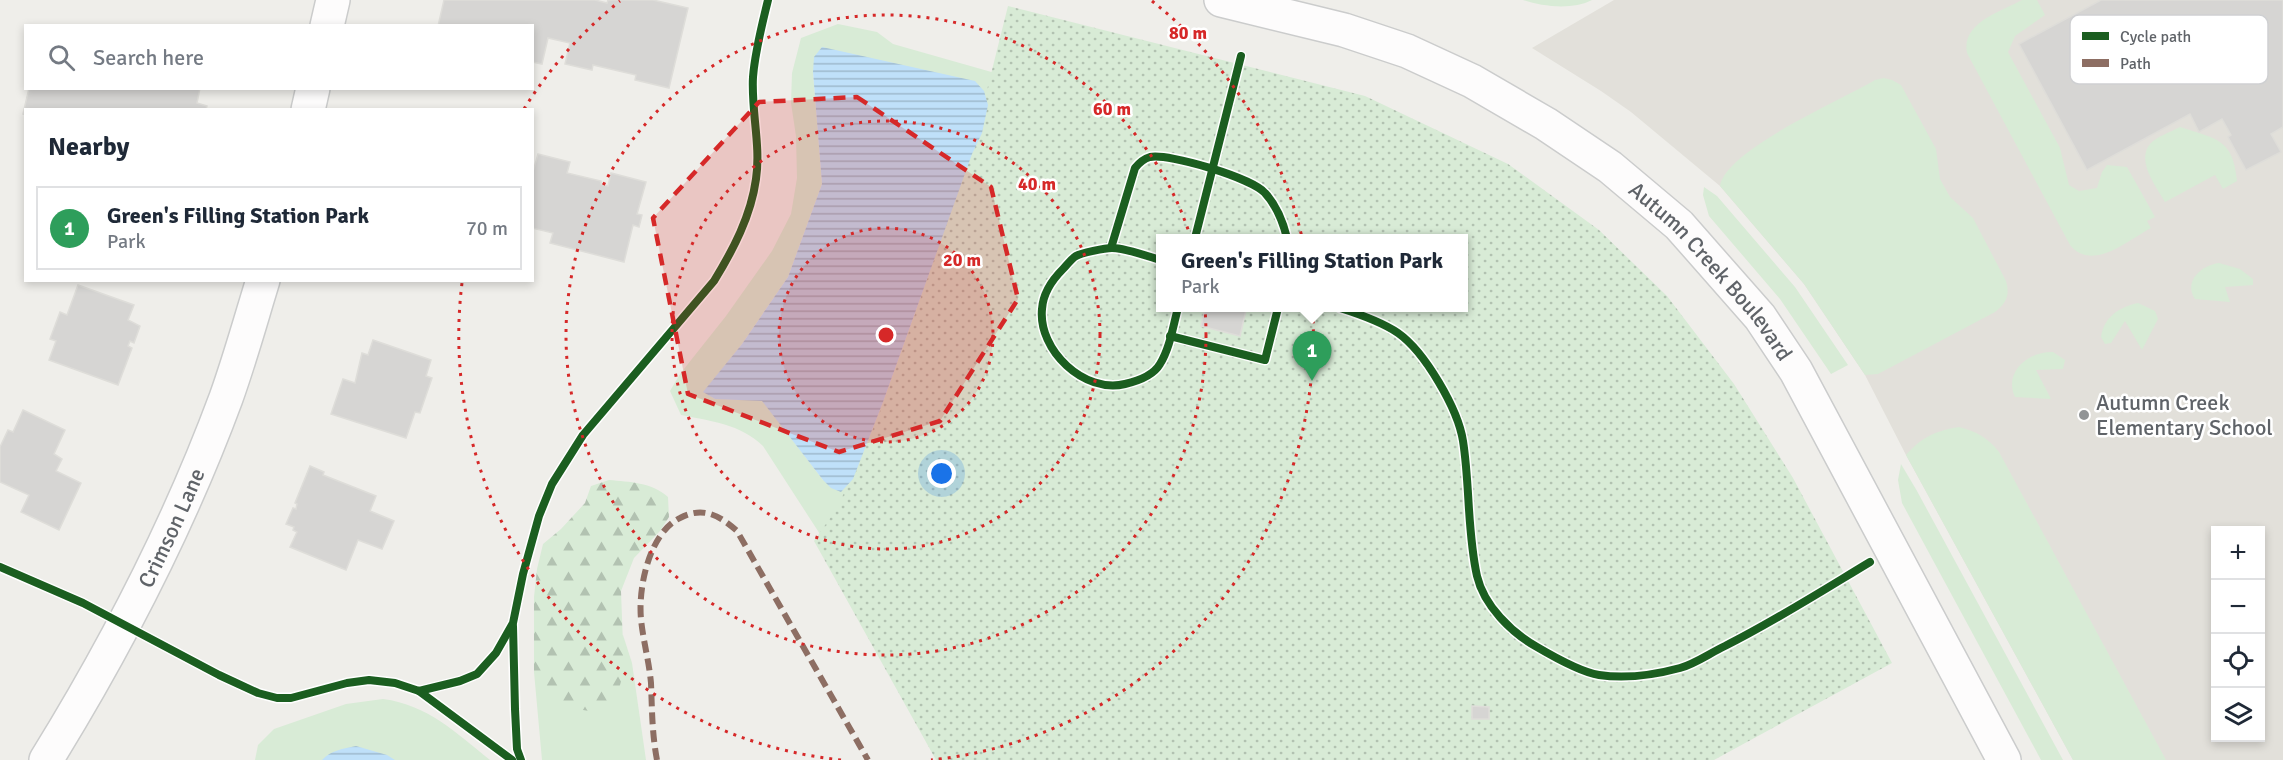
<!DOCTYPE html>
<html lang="en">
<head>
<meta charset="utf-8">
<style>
	body { margin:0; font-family:Signika,sans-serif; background:#f2f2f3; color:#1f2937 }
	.controls { position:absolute; right:18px; bottom:18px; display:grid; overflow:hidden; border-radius:0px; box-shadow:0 3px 9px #0003 }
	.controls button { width:54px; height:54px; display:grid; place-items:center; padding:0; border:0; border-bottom:2px solid #e0e1e3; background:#fff; color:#1f2937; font:30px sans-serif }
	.you { position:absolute; left:942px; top:474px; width:21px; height:21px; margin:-15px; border:4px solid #fff; border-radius:50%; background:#1a73e8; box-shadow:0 0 0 9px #1a73e833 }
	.badge { display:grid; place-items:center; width:39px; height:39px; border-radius:50%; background:#919496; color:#fff; font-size:20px; font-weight:700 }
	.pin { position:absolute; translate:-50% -50px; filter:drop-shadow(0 2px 3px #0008) }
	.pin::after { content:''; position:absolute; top:32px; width:21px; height:18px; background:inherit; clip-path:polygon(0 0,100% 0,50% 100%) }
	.popup { position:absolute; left:1156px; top:234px; width:312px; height:78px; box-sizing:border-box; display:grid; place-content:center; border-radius:0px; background:#fff; filter:drop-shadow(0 2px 4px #0005); font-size:20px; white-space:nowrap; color:#747a83 }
	.popup b { font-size:22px; color:#1f2937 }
	.popup::after { content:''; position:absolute; left:50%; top:100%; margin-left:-12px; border:12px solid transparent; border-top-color:#fff }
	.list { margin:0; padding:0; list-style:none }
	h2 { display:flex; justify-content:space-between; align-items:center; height:78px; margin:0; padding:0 24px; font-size:26px }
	h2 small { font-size:20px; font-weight:400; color:#747a83 }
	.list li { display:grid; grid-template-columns:39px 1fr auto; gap:18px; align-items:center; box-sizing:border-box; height:84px; margin:0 12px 12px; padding:0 12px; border:2px solid #e0e1e3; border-radius:0px }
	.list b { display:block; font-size:22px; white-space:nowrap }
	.list p { margin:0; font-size:20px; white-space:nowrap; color:#747a83 }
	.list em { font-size:20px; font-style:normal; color:#747a83 }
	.icon { flex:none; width:33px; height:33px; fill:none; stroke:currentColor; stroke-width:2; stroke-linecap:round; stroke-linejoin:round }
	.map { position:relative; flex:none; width:2283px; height:760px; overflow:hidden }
	.search { position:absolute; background:#fff; box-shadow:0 3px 9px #0003; left:24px; top:24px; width:510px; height:66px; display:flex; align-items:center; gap:15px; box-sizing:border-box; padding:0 21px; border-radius:0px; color:#747a83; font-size:22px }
	.panel { position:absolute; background:#fff; box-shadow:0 3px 9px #0003; left:24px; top:108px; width:510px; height:174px; border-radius:0px }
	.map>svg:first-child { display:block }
</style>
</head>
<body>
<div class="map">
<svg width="2283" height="760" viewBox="0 0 2283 760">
	<defs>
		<pattern id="forest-firs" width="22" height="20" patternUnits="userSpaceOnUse" patternTransform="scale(1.5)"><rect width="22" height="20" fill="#d8ebd6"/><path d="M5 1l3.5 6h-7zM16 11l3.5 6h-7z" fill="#b2c2b1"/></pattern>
		<pattern id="park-dots" width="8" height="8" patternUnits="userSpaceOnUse" patternTransform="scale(1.5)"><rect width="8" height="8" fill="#d8ebd6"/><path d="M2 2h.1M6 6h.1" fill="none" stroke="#b2c2b1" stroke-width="1.8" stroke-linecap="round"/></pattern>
		<pattern id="water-rules" width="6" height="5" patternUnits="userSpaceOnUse" patternTransform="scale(1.5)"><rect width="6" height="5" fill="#bfe0f9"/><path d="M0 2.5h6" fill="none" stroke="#9eb9cd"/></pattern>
	</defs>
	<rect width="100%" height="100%" fill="#efeeea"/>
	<!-- education -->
	<path fill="#e2e0da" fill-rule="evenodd" d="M1614,0H2283V760H2073L1906,455L1865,375L1804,284L1720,186L1631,112L1601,91L1532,48ZM2216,530H2260V738H2216Z"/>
	<!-- grass -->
	<g fill="#d8ebd6" fill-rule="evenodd">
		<path d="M1523,0H1592C1573,10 1543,7 1523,0Z"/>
		<path d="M2022,0H2037L2045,15L2015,36L2008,52L2060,148L2069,185L2079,191L2097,188L2102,172L2107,165L2127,167L2155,217L2147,221L2151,228C2127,241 2092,272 2070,245L1967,53C1961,23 2000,12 2022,0Z"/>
		<path d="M838,24L877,32L893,44L1002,75L1014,101L827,545L763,446C740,424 711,421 681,415L670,391L680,374L726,316L772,251L791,214L797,178L796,136L791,103L792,73L801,38ZM813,72L972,154L883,402L853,479L823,480L762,400L715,399L704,392L742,344L788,277L822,184Z"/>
		<path d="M1884,78L1892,80L1901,85L1936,149L1940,179L1950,197L1973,218L2006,281C2010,295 2007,302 1995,312L1878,374L1865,375L1804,284L1720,186C1726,149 1842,100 1875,80Z"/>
		<path d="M2180,127C2216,139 2233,138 2237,181L2223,189L2215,175L2165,202C2156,186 2136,161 2150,144C2157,136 2171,132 2180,127Z"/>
		<path d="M1704,187L1717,196L1795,287L1848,365L1831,374L1780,299L1709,216L1703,195Z"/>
		<path d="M2219,263L2240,269L2253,279V285L2225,287L2230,302L2195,299C2183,281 2202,265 2219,263Z"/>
		<path d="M2138,303L2155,311L2158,319L2142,350L2125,321L2111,343L2105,344L2101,337C2104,317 2119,307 2138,303Z"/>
		<path d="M2053,352L2065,360L2063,369L2036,370L2051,399L2015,397C2003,372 2029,351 2053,352Z"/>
		<path d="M1959,427C1976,431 1988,438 1999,452L2166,760H2073L1906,455C1922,437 1935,431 1959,427Z"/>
		<path d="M1901,464L1917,491L2063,760H2041L1902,503L1898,480Z"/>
		<path d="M623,635L632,663L646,760H542L534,672Z"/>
		<path d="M383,699C428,705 455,732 490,760H255L258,745L274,729L346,704Z"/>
	</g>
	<!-- forest -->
	<path fill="url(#forest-firs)" d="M609,480C630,482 651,482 668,497L669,517L660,531L634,558L621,591L624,671L618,692L595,712L565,707L543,689L534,672V597L537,569L543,544L561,529L585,503L591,486Z"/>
	<!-- park -->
	<path fill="url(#park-dots)" fill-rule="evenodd" d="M1008,6L1365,96L1508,164L1599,230L1667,296L1734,384L1793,478L1892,663L1714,760H936L814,541L837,508L869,439L893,378L973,146ZM1160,238H1464V308H1160Z"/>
	<!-- water -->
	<g fill="url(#water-rules)">
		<path d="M822,47L975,81L984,91L988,105L982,133L972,154L883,402L853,479L841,492L831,488L823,480L762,401L715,399L703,392L742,344L788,277L822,184L813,72L814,57Z"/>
		<path d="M356,746L387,755L395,760H322C331,750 343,749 356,746Z"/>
	</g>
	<!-- building -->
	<g fill="#d6d5d3" stroke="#deddd9" stroke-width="1.5">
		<path d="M444,0H595L607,3L608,0H653L688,8L669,88L635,80L636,75L593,65L592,70L565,64L570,43L548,38L542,64L532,62V26H438Z"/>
		<path d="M2101,0H2283V127L2271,134L2281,152L2246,170L2228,137L2231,135L2222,119L2199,132L2190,114L2087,170L2019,44Z"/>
		<path d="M29,88H200L197,103L207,106L206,110H26V115L23,114Z"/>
		<path d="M538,154L570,162L567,173L601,181V184L608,186L611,173L646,182L637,214L642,215L639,227L633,225L624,262L550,243L553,233L532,228V175Z"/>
		<path d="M78,285L134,305L128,320L140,326L134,343L130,341L128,346L132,348L118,385L49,360L56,341L50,339L60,312L67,315Z"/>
		<path d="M1205,308H1234L1246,310L1240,336L1201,326Z"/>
		<path d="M373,340L431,360L426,376L432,378L420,413L415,412L406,438L331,414L343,379L355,383L362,353L368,355Z"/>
		<path d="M23,410L65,430L54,454L62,459L56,471L81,483L59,530L21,512L29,495L0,482V447L8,430L13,432Z"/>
		<path d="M310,466L324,472L323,475L376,496L370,511L394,521L382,549L358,540L346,570L290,547L297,532L293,530L294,527L286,524L293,508L296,509L297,504L295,503Z"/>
		<path d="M1472,706L1489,707V719H1472Z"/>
	</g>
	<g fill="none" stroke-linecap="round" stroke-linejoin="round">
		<!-- minor casing -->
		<g stroke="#cbcccc" stroke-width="36">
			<g id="minor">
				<path id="s1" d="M1221,0L1344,30L1407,51L1472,81L1546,124L1610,167L1679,225L1760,317L1796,371L2004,760"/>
				<path d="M327,26L333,0"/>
				<path d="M308,110L313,88"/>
				<path id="s2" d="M46,760C117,645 179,525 226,398C240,359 251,319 263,280"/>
			</g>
		</g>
		<!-- minor -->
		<use href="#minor" stroke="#fdfcfc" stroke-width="33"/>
		<!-- quiet -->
		<path stroke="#8d6e63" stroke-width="6" stroke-dasharray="12 6" stroke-linecap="butt" d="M657,760C652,734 652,709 651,683C649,661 643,640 641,619C638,588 649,533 680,518C703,506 719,515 737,531L868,760"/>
		<!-- cycleway casing -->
		<g stroke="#fff" stroke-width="11">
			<g id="cycleway">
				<path d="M1195,238L1241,56"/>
				<path d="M1111,248L1135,168C1139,163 1143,159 1150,157C1169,153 1252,178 1265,193C1277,206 1283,222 1287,238"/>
				<path d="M1160,260C1147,256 1125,248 1112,248C1105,248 1081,253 1076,256C1071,259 1067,265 1063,269C1052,280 1043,293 1042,309C1038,350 1084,394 1125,384C1138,381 1153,376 1160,364C1170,348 1173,326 1178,308"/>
				<path d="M1340,308C1359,314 1382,322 1398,333C1425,352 1458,409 1463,441C1470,485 1467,531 1477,576C1484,606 1512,633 1537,647C1554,657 1580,672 1599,675C1626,679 1654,675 1680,668C1695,664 1710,653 1725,646C1775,621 1822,591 1870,562"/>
				<path d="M1170,336L1265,360L1278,308"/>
				<path d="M0,567L83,603L219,675L258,693L277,698H291L347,683L369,680L395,683L419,691L460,681L477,674L496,653L513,623L523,574L539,516L552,484L583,435L714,281C733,250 751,216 756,179C761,145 751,111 753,77C755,51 762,25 768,0"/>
				<path d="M513,626L515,709L517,749L521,760"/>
				<path d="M419,691L512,760"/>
			</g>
		</g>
		<!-- cycleway -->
		<use href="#cycleway" stroke="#1b5e20" stroke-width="8"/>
	</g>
	<!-- marked area -->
	<path fill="#d62828" fill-opacity="0.2" stroke="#d62828" stroke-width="4.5" stroke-dasharray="12 8" stroke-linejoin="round" d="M857,97L991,187L1018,299L940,421L839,452L688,394L653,218L759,102Z"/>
	<!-- distance rings -->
	<circle cx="886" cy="335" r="107" fill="#d62828" fill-opacity=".12"/>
	<g fill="none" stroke="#d62828" stroke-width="3" stroke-dasharray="3 6">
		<circle cx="886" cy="335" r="107"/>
		<circle cx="886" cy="335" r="214"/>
		<circle cx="886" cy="335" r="320"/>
		<path d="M841 760A427 427 0 0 1 462 283M524 109A427 427 0 0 1 620 1M1152 1A427 427 0 0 1 931 760"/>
	</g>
	<!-- markers -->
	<circle fill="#919496" stroke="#fff" stroke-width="2" cx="2084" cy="415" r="6"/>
	<g text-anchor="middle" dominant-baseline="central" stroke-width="5" stroke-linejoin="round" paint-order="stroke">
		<!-- street labels -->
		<g font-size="22" fill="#5f6368" stroke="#fff">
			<text stroke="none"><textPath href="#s1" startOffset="573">Autumn Creek Boulevard</textPath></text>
			<text stroke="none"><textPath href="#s2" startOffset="264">Crimson Lane</textPath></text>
		</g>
		<!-- poi labels -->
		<g font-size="22" fill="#5f6368" stroke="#fff" text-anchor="start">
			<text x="2096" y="402">Autumn Creek<tspan x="2096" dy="25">Elementary School</tspan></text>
		</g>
	</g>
	<!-- legend -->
	<rect x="2070" y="15" width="198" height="69" rx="9" fill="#fff" stroke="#cfd0d2" stroke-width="1.5"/>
	<rect x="2082" y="32" width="27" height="8" fill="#1b5e20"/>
	<rect x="2082" y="59" width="27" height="8" fill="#8d6e63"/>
	<g font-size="16" fill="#5f6368">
		<text x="2120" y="42">Cycle path</text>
		<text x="2120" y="69">Path</text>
	</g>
	<circle cx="886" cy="335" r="9" fill="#d62828" stroke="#fff" stroke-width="3"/>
	<g font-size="18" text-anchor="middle" font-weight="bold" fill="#d62828" stroke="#fff" stroke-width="5" stroke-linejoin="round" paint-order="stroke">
		<text x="1188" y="39">80 m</text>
		<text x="1112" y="115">60 m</text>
		<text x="1037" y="190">40 m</text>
		<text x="962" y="266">20 m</text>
	</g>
</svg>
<div class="controls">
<button>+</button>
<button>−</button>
<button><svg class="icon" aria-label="locate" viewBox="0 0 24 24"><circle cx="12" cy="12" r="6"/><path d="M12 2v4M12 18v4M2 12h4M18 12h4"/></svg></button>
<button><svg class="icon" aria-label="layers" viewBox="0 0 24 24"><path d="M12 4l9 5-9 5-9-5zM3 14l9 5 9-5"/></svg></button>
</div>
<div class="you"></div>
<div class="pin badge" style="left:1312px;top:381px;background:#2e9e5b">1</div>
<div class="popup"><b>Green's Filling Station Park</b>Park</div>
<div class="search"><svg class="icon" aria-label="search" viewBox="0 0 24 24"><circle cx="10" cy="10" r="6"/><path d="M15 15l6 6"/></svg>Search here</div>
<section class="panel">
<h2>Nearby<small></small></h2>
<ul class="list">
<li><span class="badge" style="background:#2e9e5b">1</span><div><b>Green's Filling Station Park</b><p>Park</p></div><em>70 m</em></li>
</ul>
</section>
</div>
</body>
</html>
